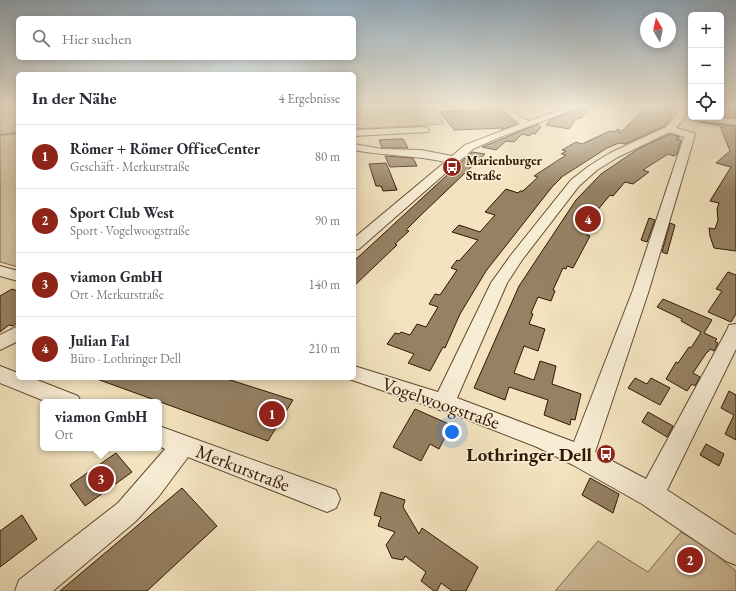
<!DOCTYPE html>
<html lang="de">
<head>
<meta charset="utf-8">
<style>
	body { margin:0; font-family:"EB Garamond",serif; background:#f7f7f7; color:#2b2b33 }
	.controls { position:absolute; right:12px; top:12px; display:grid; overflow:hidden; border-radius:6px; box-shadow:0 2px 10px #0003 }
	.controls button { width:36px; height:36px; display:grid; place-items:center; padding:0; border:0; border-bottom:1px solid #e1e1e2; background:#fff; color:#2b2b33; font:20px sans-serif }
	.compass { position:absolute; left:640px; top:12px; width:36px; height:36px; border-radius:50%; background:#fff; box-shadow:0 2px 10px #0003; rotate:351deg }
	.you { position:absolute; left:452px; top:432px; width:14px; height:14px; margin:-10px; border:3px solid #fff; border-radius:50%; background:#1a73e8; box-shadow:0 0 0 6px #1a73e833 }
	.badge { display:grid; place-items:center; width:26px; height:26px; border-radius:50%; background:#8f2418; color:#fff; font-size:13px; font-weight:700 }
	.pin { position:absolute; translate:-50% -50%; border:2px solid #fff; box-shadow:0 1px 4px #0006 }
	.popup { position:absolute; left:40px; top:399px; width:122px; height:52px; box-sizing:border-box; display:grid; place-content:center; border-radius:6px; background:#fff; filter:drop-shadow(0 1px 3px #0005); font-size:13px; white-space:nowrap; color:#7c7c81 }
	.popup b { font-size:15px; color:#2b2b33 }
	.popup::after { content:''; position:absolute; left:50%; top:100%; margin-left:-8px; border:8px solid transparent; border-top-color:#fff }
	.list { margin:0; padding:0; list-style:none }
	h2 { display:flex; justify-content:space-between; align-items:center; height:52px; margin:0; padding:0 16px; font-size:17px }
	h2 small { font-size:13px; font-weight:400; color:#7c7c81 }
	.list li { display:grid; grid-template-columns:26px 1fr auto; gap:12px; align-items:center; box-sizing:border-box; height:64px; padding:0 16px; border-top:1px solid #e1e1e2 }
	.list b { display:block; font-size:15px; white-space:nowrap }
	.list p { margin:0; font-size:13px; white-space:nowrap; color:#7c7c81 }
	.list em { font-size:13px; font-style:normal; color:#7c7c81 }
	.icon { flex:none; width:22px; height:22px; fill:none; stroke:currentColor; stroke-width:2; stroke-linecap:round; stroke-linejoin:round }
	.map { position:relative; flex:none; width:736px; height:591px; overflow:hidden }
	.search { position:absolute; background:#fff; box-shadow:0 2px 10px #0003; left:16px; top:16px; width:340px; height:44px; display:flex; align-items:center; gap:10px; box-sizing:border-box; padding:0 14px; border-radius:6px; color:#7c7c81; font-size:15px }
	.panel { position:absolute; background:#fff; box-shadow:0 2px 10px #0003; left:16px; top:72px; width:340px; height:308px; border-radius:6px }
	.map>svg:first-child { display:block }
</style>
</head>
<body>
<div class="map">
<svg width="736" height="591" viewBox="0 0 736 591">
	<rect width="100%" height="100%" fill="#f3e4bf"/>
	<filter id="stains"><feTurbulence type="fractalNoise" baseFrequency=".005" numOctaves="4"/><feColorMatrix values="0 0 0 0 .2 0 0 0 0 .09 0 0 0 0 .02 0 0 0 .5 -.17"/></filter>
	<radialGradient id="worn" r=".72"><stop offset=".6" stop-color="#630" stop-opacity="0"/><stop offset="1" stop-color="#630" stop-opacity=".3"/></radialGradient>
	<!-- green -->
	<g fill="#d2c19f" stroke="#826c50">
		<path d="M0,106H18V267L0,262Z"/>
		<path d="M354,106H432L444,124L354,129Z"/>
		<path d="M681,532L710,550L736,571V591H555L598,541L648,572Z"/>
	</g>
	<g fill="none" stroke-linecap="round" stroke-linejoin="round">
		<!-- stream -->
		<path stroke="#7e684d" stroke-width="2" d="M0,135L18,133"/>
	</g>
	<!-- building -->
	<g fill="#968164" stroke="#321602">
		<path d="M584,106H590L581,118L576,119L569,129L546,125L550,120Z"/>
		<path d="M647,106H674L669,113L673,114L665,126L625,144L619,143L607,148L560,178H561L552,187L486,271L460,314L445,348L443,347L430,371L408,363L414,354L387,344L395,333L399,334L401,332L410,335L417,324L426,327L438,307L429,304L435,294L440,295L457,270L451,268L457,260L459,261L478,240L452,232L459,225L480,232L495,215L485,212L506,189L518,193L520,191H523L538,177L534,176L566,155L561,154L566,151L562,150L576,142L582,144L610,131L613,132L619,129L620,133Z"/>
		<path d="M721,106H736V118L721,116Z"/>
		<path d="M498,108L517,124L501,130L503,128L454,130L440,112Z"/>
		<path d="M699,122L736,126V251L714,248L710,236L709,228L715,229L718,220L717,209L719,203L710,201L731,167L716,163L730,151L720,126Z"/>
		<path d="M538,124L541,127L535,134L532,133L530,136L522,134L514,142L506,141L496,150L482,147Z"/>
		<path d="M670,134L680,137L676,139L681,140L677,154L674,156L668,154L643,170L649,172L633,184L625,182L613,196L610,195L596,212H599L587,235L590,236L573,268L567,266L566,269L563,268L553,290L555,291L551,301L538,297L531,313L533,314L529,324L545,329L538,351L524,346L514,373L534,380L540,361L556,366L552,384L581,394L575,420L571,419L570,425L544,415L548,400L509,387L505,400L474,388L519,286L576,200L601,174L638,149Z"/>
		<path d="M397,139H403L408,148H382L379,140Z"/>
		<path d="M472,152L485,154L422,214L406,230L409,231L395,244L397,245L354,286V261Z"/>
		<path d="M385,156L413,158L417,166L390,167Z"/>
		<path d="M386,163L389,170L397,190L383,191L381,186H376L369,164Z"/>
		<path d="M649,218L655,220L647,242L641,240Z"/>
		<path d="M670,223L675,225L667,254L662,252Z"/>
		<path d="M728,272L736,275V314L731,322L708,312L722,291L716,289Z"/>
		<path d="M12,289L18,291V322L13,326L9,325L0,332V296Z"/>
		<path d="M663,299L712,320L704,333L717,339L715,341L718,343L714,351L710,349L708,352H707L693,373L700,377L695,386L692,384L687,391L666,379L676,362L678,363L689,347L691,348L701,332L681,321L682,319L657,307Z"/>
		<path d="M94,378H224L293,400L268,441Z"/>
		<path d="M635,378L647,384L651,378L670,388L660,405L628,388Z"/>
		<path d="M729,391L736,395V440L725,434L734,415L721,408Z"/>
		<path d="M415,409L451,425L439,449L430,444L421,461L393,447Z"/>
		<path d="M648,412L673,426L667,437L642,422Z"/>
		<path d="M706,444L724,454L719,466L700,455Z"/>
		<path d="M116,453L132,472L85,506L70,485Z"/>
		<path d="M590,478L619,494L613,513L582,495Z"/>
		<path d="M182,488L217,526L147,591H60Z"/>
		<path d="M381,492L405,500L403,507L419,534L422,528L478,567L466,591H452L441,583L437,591H434L421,581L426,572L405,556L403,560L392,558L386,545L395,532L378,526L381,517L374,515Z"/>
		<path d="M22,515L37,539L0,567V531Z"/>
	</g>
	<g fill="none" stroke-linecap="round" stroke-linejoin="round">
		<!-- minor casing -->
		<g stroke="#624a31" stroke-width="2">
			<g id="minor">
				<path d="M498,106C512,106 516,116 529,121L571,106H583L495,139L473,149L359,249L354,250V238L445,162C415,155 385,156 354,150V144L382,149L421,150L452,156L465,145L520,124Z"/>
				<path d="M682,106H690L683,120L676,128L694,133L695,135L649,290L595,452L646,479L727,330L729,325L736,324V349L667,490L736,535V565L726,561L642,504L573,465L537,447L463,418L346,378H354V366L438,392L491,283L511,255L571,180L589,166L610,153L666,127L674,118ZM670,132L684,137L633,290L574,442L457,398L507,283L522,260L579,186L597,170L618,157Z"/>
				<path d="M691,116L736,119V125L695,120L692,119Z"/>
				<path d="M424,127L427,128L429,130L427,132L354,136V130Z"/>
				<path d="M0,266L18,271V281L0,276Z"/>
				<path d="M18,326V341L0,350V335Z"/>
				<path d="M0,366L18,373V378H32L78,396L81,402H47L0,383Z"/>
				<path d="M159,426L336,490L340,499L336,508L327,512L188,457L159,496L136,521L53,591H15L19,580L118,503L165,449L159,446Z"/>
			</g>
		</g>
		<!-- minor -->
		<use href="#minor" fill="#f7edd5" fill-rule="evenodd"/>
	</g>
	<!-- sky -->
	<linearGradient id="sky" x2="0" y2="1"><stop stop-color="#92abbe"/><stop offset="0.56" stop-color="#faf3e2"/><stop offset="1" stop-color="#faf3e2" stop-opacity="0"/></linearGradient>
	<rect width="736" height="189" fill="url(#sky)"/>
	<!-- icons -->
	<defs>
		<g id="bus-disc" transform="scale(1)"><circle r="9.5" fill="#8f2418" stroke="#f7edd5"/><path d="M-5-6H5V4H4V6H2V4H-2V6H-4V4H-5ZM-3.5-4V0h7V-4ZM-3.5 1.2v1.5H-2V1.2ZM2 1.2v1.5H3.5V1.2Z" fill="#fff"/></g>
	</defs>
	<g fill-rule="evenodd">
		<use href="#bus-disc" x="452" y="167"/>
		<use href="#bus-disc" x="606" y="454"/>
	</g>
	<g text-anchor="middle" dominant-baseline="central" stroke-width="3.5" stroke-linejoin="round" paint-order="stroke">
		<!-- far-poi labels -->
		<g font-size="13" font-weight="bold" fill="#321602" stroke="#f7edd5" text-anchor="start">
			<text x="466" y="160">Marienburger<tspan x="466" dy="15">Straße</tspan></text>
		</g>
		<!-- near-street labels -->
		<g font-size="19" fill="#321602" stroke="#f7edd5">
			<text transform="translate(441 403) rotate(19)">Vogelwoogstraße</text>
			<text transform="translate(243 468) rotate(21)">Merkurstraße</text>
		</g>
		<!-- near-poi labels -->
		<g font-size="19" font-weight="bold" fill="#321602" stroke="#f7edd5" text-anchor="end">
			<text x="592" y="454">Lothringer Dell</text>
		</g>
	</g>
	<rect width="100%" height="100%" filter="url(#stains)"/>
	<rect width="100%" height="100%" fill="url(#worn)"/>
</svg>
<div class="controls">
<button>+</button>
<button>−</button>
<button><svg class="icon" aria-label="locate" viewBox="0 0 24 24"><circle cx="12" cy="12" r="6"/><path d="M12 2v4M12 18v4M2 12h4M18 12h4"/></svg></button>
</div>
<svg class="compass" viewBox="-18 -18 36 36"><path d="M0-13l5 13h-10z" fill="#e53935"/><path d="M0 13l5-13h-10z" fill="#7c7c81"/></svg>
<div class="you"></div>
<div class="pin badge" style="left:272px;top:414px">1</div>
<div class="pin badge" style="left:690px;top:560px">2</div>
<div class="pin badge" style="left:101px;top:479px">3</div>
<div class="popup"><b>viamon GmbH</b>Ort</div>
<div class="pin badge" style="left:588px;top:219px">4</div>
<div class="search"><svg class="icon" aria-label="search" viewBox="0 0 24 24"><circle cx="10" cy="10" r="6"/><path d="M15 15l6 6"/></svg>Hier suchen</div>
<section class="panel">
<h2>In der Nähe<small>4 Ergebnisse</small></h2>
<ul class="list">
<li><span class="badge">1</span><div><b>Römer + Römer OfficeCenter</b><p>Geschäft · Merkurstraße</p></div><em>80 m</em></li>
<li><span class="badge">2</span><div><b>Sport Club West</b><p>Sport · Vogelwoogstraße</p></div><em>90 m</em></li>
<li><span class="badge">3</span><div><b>viamon GmbH</b><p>Ort · Merkurstraße</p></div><em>140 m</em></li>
<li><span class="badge">4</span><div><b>Julian Fal</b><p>Büro · Lothringer Dell</p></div><em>210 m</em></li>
</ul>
</section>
</div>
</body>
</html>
